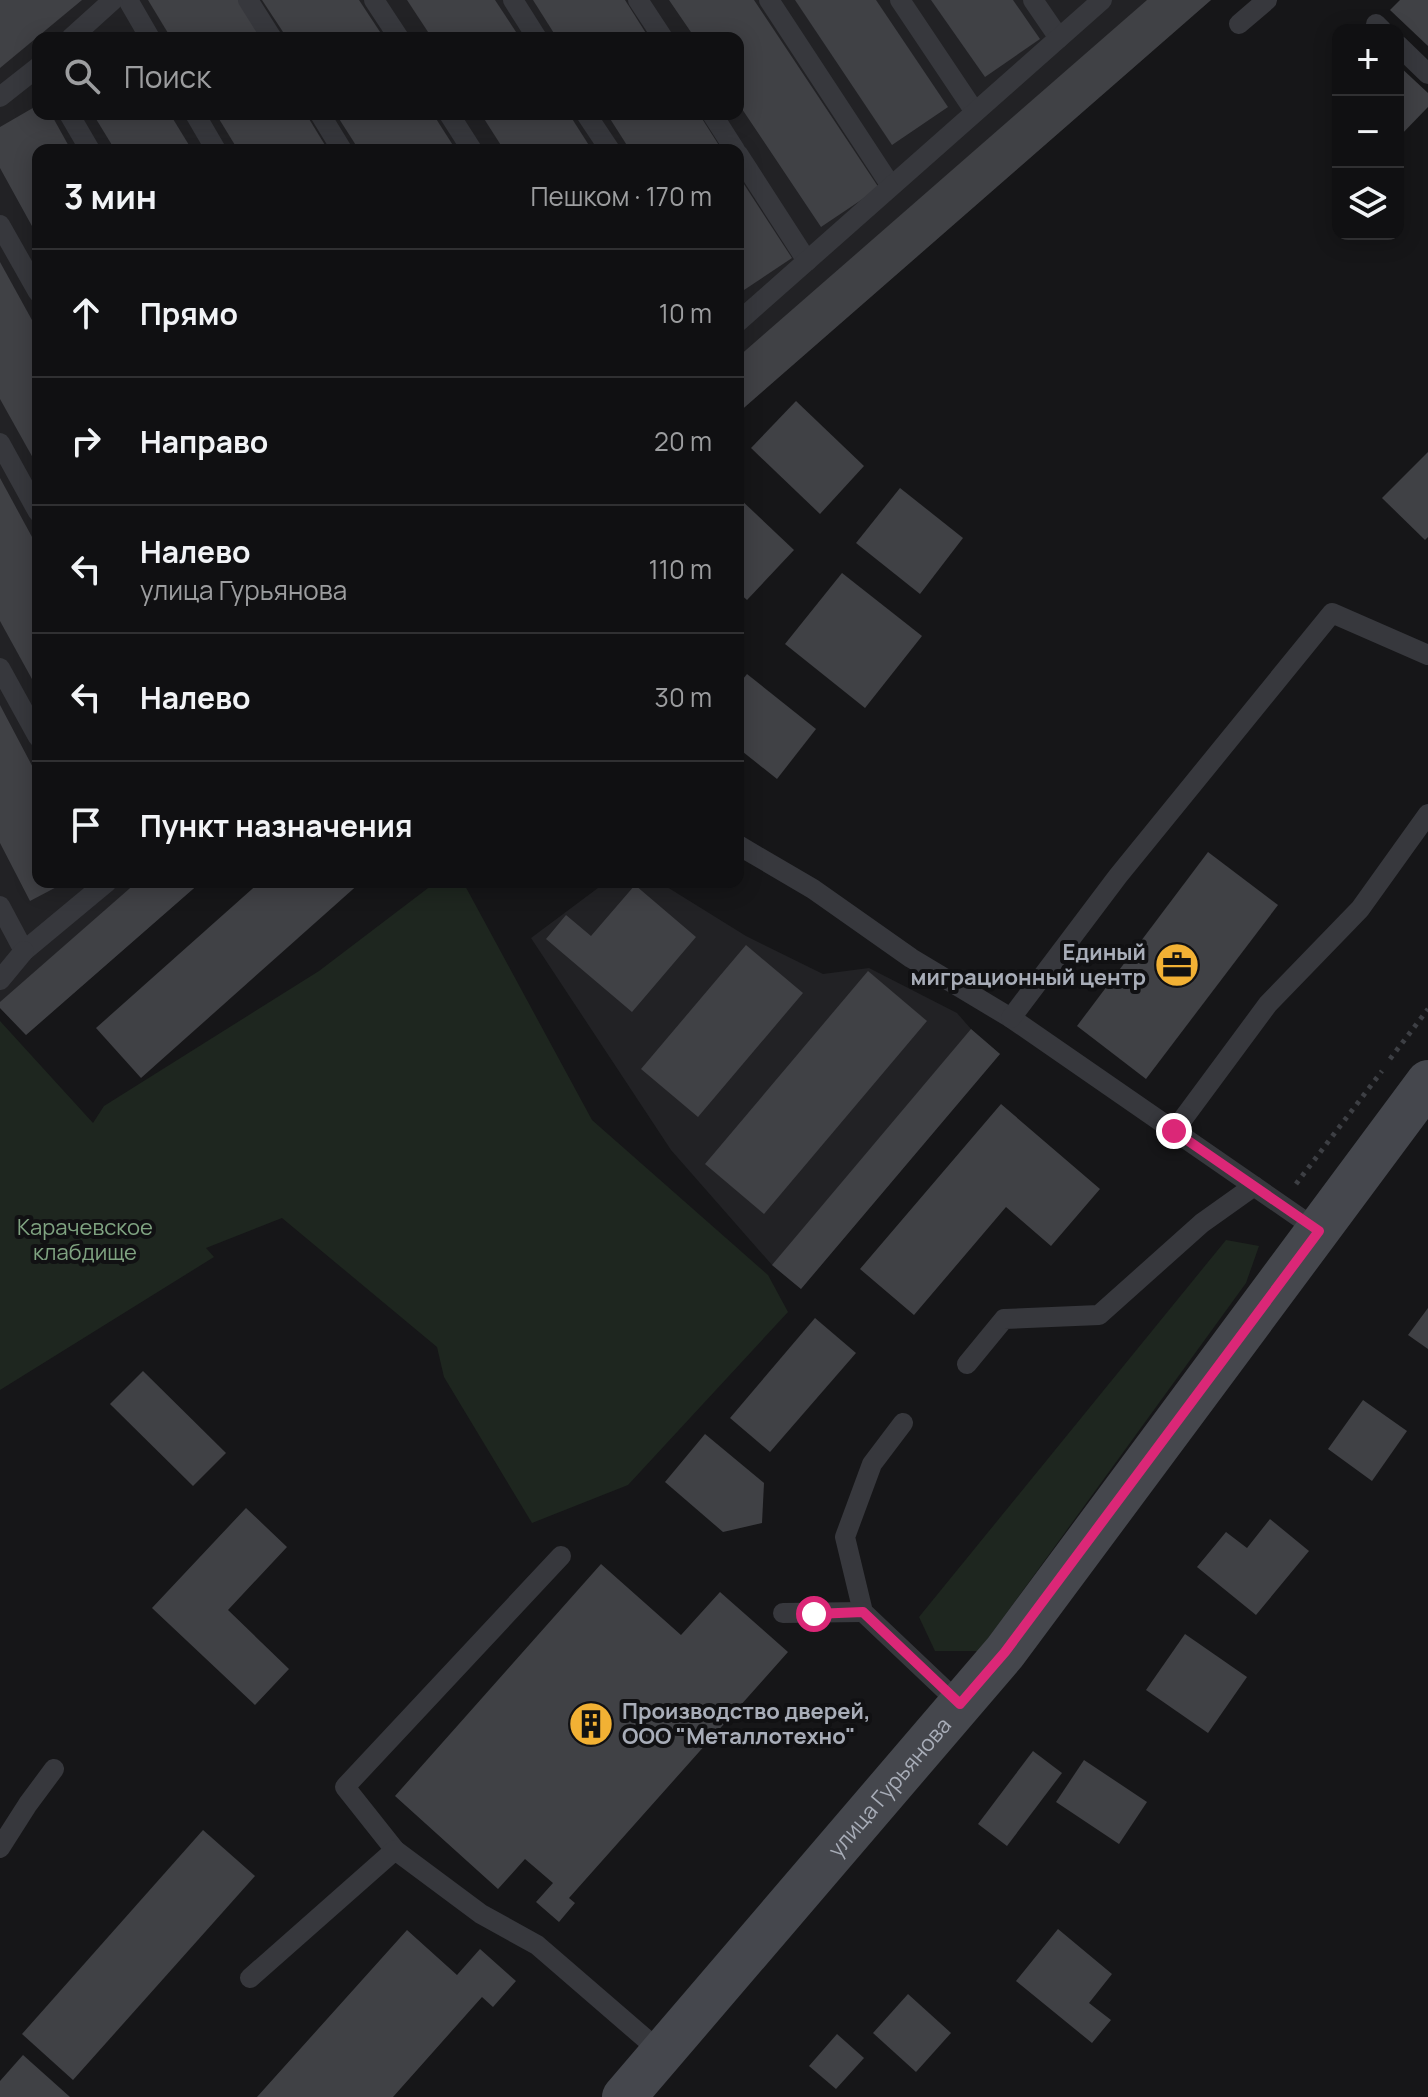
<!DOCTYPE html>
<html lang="ru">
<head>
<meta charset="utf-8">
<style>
	body { margin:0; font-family:Manrope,sans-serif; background:#19191b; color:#f1f3f6 }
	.controls { position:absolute; right:24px; top:24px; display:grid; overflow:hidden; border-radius:16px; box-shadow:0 4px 20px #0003 }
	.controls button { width:72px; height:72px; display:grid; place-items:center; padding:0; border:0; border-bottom:2px solid #303032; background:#101012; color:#f1f3f6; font:40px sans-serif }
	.stop { position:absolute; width:24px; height:24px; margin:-18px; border:6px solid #db2777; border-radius:50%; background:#fff }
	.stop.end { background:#db2777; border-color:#fff; box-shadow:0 2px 8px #0008 }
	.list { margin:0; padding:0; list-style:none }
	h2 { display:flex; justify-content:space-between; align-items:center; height:104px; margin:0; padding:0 32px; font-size:34px }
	h2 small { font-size:26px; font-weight:400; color:#9c9d9f }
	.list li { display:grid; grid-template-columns:52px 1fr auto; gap:24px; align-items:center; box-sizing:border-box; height:128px; padding:0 32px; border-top:2px solid #303032 }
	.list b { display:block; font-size:30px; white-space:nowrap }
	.list p { margin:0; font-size:26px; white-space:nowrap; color:#9c9d9f }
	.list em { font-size:26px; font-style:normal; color:#9c9d9f }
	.icon { flex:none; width:44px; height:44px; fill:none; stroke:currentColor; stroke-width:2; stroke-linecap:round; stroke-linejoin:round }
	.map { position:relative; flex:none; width:1428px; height:2097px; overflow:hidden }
	.search { position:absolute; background:#101012; box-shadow:0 4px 20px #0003; left:32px; top:32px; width:712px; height:88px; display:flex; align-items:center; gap:20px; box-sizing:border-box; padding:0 28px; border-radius:16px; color:#9c9d9f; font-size:30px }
	.panel { position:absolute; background:#101012; box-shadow:0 4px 20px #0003; left:32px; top:144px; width:712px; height:744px; border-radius:16px }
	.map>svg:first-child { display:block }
</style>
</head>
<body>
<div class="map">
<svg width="1428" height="2097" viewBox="0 0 1428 2097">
	<rect width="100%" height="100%" fill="#161618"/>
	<!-- built -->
	<g fill="#222225" fill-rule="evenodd">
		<path d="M0,0H1211L738,413V150H38V882H201L26,1035L0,1008ZM38,38H738V114H38Z"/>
		<path d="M606,882H659L746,936L823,974L869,968L957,1013L971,1029L1000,1054L801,1289L772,1265L671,1150L531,938Z"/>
	</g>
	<!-- green -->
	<g fill="#1e261f">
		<path d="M436,882H463L592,1120L768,1275L788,1312L628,1485L532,1523L444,1377L437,1347L282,1218L206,1248L214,1257L0,1390V1021L93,1123L104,1106L319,971Z"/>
		<path d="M1226,1240L1259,1246L1246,1283L979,1651H935L919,1617Z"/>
	</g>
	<!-- building -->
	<g fill="#404145">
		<path d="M0,0H82L0,68Z"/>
		<path d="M148,0H238L261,38H171Z"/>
		<path d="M262,0H359L384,38H287Z"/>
		<path d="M407,0H495L520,38H432Z"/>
		<path d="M533,0H625L649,38H557Z"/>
		<path d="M669,0H754L879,188L821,227L738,103V38H695Z"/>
		<path d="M795,0H876L948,107L892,145Z"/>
		<path d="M931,0H1013L1040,39L985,77Z"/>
		<path d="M1147,0H1211L738,413V357Z"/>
		<path d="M1400,0H1428V46L1390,10Z"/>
		<path d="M1398,65L1428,93V107L1398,138Z"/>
		<path d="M38,105V114H51L71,150H38V237L0,168V127Z"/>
		<path d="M93,114H170L192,150H115Z"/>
		<path d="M216,114H306L328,150H238Z"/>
		<path d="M336,114H433L456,150H359Z"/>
		<path d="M481,114H569L592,150H504Z"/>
		<path d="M607,114H699L722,150H630Z"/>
		<path d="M738,175L792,258L738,294Z"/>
		<path d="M0,262L38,331V467L0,399Z"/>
		<path d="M796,401L864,466L820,514L751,448Z"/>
		<path d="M1428,452V537L1425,540L1382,498Z"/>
		<path d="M0,478L38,548V690L0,621Z"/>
		<path d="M900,488L963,538L920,594L856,543Z"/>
		<path d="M738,497L794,550L747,600L738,592Z"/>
		<path d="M842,573L922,636L865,708L785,644Z"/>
		<path d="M747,674L816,729L777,779L738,748V685Z"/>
		<path d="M0,705L38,777V882H66L30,901L0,843Z"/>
		<path d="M1208,852L1278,905L1146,1079L1077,1026Z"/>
		<path d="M137,882H201L26,1035L0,1008V1002Z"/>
		<path d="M260,882H361L141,1078L96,1028Z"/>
		<path d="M635,885L696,937L632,1012L546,939L566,915L591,936Z"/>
		<path d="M746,945L803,993L698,1117L641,1069Z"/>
		<path d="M868,971L927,1021L764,1214L705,1164Z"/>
		<path d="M971,1029L1000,1054L801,1289L772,1265Z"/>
		<path d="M1001,1104L1100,1189L1051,1246L1006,1207L914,1315L860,1269Z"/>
		<path d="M1428,1308V1349L1408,1335Z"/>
		<path d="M815,1318L856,1353L770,1452L730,1418Z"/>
		<path d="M143,1371L226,1453L193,1486L110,1404Z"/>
		<path d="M1363,1400L1407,1431L1372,1481L1328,1449Z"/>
		<path d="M705,1434L764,1483L762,1523L723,1532L665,1482Z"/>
		<path d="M246,1508L287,1547L228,1610L289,1669L255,1705L152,1608Z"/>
		<path d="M1270,1519L1309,1551L1256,1615L1197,1567L1226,1532L1247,1548Z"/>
		<path d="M601,1564L681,1635L720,1592L788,1652L569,1898L575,1903L559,1922L536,1902L553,1883L525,1859L498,1889L395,1796Z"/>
		<path d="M1185,1634L1247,1677L1208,1733L1146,1690Z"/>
		<path d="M1033,1751L1062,1773L1007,1846L978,1824Z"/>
		<path d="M1084,1760L1147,1802L1119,1844L1056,1802Z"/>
		<path d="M203,1830L255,1876L73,2080L22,2034Z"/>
		<path d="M1058,1929L1112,1974L1089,2003L1111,2020L1092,2043L1016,1981Z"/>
		<path d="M407,1930L457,1975L480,1949L516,1981L493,2007L482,1997L393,2097H257Z"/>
		<path d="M908,1994L951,2033L916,2072L873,2033Z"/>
		<path d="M837,2034L864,2058L836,2089L809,2066Z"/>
		<path d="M23,2055L70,2097H0V2081Z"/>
	</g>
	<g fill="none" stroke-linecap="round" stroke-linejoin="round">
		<!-- path -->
		<g stroke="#3d3f44" stroke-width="5" stroke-dasharray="4 6" stroke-linecap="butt">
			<path d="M1390,1059L1428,1009"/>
			<path d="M1296,1184L1382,1071"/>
		</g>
		<!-- lane -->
		<g stroke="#37383d" stroke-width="20">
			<path d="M128,0L150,38"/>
			<path d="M248,0L272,38"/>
			<path d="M374,0L399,38"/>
			<path d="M513,0L537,38"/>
			<path d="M638,0L663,38"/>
			<path d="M769,0L891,186"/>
			<path d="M900,0L975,112"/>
			<path d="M1033,0L1059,38"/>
			<path d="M1239,24L1267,0"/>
			<path d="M1376,24L1382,30"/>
			<path d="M71,38L113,0"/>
			<path d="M1398,45L1428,74"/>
			<path d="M0,97L38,67"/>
			<path d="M69,114L90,150"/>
			<path d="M195,114L216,150"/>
			<path d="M320,114L342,150"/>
			<path d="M449,114L472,150"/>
			<path d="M586,114L610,150"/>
			<path d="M712,114L735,150"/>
			<path d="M738,154L807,261"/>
			<path d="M0,225L38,292"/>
			<path d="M738,322L1102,0"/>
			<path d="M0,443L38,512"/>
			<path d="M0,668L38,737"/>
			<path d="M738,845L813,889L911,958L1011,1018L1319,1231"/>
			<path d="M0,906L24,951L107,882"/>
			<path d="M0,980L24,951"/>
			<path d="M1011,1018L1118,876L1332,613L1428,655"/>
			<path d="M1174,1131L1268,1004L1360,909L1428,814"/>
			<path d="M967,1364L1004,1319L1099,1315L1202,1223L1254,1186"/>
			<path d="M903,1423L872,1464L845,1537L863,1612L960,1704"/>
			<path d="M783,1613L863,1612"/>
			<path d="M0,1848L28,1804L54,1769"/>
			<path d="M395,1850L345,1787L561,1556"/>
			<path d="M250,1978L395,1850L481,1914L537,1945L662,2053"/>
		</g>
		<!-- secondary -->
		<path stroke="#45474d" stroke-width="44" id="s1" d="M624,2097L1005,1652L1428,1082"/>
	</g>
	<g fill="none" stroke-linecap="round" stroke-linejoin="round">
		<!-- route -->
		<path stroke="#db2777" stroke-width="10" d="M814,1614L863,1612L960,1704L1005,1652L1319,1231L1174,1131"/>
	</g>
	<!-- icons -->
	<defs>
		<g id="office-disc" transform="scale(2.3)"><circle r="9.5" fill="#f2b134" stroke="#111113"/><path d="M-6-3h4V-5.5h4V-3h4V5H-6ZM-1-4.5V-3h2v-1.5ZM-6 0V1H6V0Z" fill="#111"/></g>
		<g id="building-disc" transform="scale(2.3)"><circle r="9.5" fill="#f2b134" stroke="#111113"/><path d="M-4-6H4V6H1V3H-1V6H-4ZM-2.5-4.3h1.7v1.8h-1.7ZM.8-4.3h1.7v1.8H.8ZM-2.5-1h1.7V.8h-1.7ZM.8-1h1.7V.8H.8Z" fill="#111"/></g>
	</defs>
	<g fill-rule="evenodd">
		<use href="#office-disc" x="1177" y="965"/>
		<use href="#building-disc" x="591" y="1724"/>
	</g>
	<g text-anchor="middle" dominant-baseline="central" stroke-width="8" stroke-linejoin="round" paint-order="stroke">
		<!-- poi labels -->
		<g font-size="22" font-weight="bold" fill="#a8adb8" stroke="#111113" text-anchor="end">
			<text x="1146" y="952">Единый<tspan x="1146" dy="25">миграционный центр</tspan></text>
			<text x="622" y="1711" text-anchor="start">Производство дверей,<tspan x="622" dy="25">ООО "Металлотехно"</tspan></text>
		</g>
		<!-- park labels -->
		<g font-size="22" fill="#7fa381" stroke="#111113">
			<text x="85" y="1227">Карачевское<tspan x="85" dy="25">клабдище</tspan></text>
		</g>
		<!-- street labels -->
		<g font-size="22" fill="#a8adb8" stroke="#111113">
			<text stroke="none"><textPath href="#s1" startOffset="408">улица Гурьянова</textPath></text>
		</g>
	</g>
</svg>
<div class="controls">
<button>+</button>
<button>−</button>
<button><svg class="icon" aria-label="layers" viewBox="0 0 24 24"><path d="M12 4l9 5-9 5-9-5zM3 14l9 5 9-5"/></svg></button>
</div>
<div class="stop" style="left:814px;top:1614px"></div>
<div class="stop end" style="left:1174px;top:1131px"></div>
<div class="search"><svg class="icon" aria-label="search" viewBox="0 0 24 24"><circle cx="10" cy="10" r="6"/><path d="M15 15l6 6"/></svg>Поиск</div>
<section class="panel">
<h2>3 мин<small>Пешком · 170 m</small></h2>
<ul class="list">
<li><svg class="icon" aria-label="ahead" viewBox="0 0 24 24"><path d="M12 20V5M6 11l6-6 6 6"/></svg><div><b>Прямо</b></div><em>10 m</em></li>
<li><svg class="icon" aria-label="right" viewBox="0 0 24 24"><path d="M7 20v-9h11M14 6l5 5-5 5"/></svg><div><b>Направо</b></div><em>20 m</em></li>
<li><svg class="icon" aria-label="left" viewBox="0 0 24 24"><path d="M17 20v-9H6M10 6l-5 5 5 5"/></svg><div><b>Налево</b><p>улица Гурьянова</p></div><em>110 m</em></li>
<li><svg class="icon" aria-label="left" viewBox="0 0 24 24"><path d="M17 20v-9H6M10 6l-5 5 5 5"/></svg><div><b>Налево</b></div><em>30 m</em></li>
<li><svg class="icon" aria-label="arrive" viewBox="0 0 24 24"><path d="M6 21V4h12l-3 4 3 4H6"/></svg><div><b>Пункт назначения</b></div></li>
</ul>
</section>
</div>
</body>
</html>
